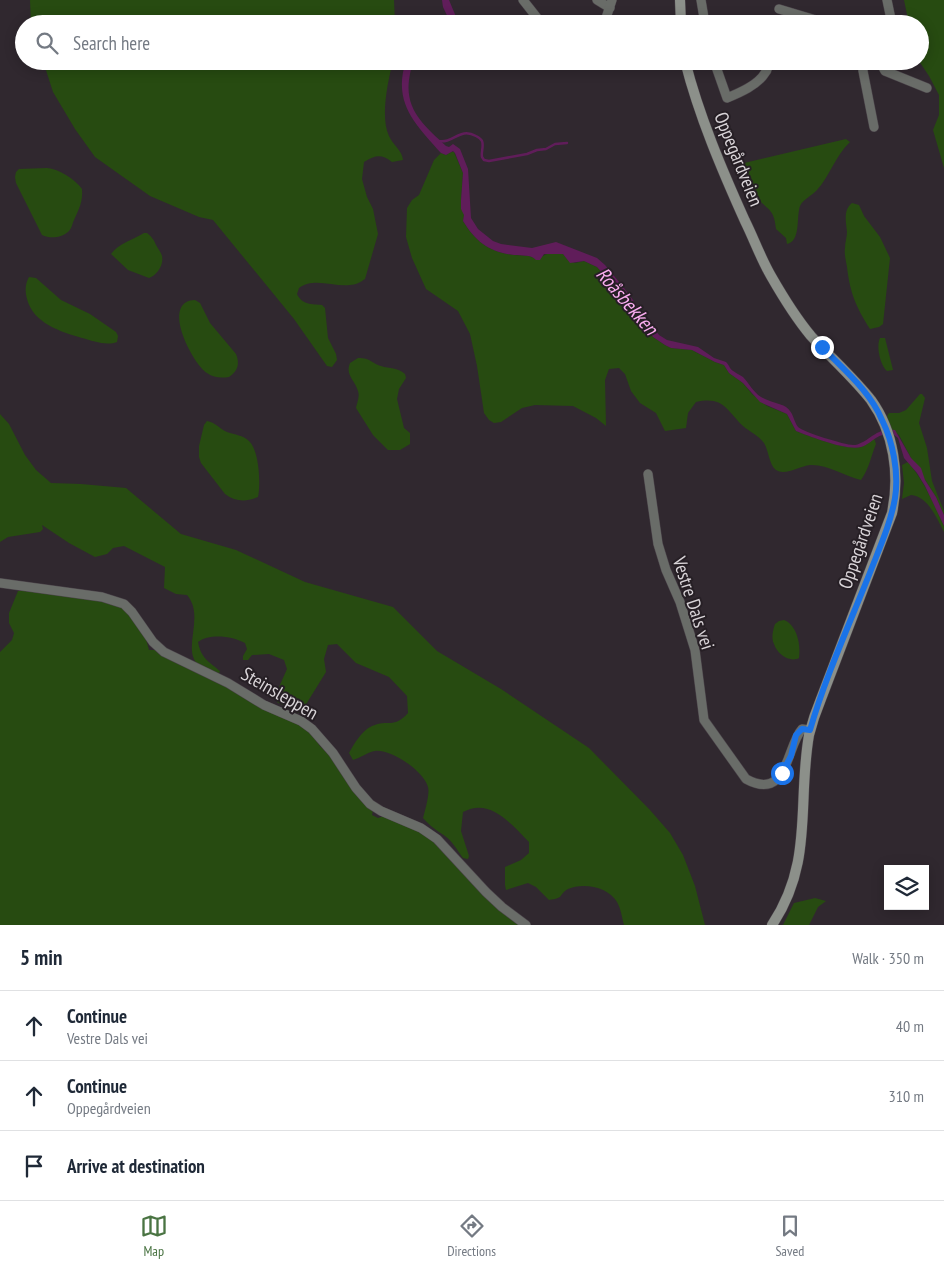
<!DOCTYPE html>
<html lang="en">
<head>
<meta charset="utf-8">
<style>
	body { margin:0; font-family:"PT Sans Narrow",sans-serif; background:#f2f2f3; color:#1f2937 }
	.controls { position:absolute; right:15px; bottom:15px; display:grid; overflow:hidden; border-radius:0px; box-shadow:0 2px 12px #0003 }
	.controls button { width:45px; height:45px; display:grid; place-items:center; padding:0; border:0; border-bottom:1px solid #e0e1e3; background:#fff; color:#1f2937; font:25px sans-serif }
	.stop { position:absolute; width:15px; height:15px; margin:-11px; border:4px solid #1a73e8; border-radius:50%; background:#fff }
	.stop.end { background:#1a73e8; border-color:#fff; box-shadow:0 1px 5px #0008 }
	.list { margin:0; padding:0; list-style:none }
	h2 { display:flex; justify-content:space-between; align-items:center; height:65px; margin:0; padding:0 20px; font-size:21px }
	h2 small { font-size:16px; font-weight:400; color:#747a83 }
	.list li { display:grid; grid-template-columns:32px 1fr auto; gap:15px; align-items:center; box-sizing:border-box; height:70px; padding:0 20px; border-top:1px solid #e0e1e3 }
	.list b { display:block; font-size:19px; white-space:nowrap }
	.list p { margin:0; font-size:16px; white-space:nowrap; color:#747a83 }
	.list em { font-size:16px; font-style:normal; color:#747a83 }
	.icon { flex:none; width:28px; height:28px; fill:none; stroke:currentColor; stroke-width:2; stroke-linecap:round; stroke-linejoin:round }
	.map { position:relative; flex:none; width:944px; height:925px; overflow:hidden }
	.search { position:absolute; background:#fff; box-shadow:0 2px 12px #0003; left:15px; right:15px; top:15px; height:55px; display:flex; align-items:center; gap:12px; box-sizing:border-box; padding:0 18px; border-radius:28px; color:#747a83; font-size:19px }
	.sheet { height:275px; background:#fff }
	nav { display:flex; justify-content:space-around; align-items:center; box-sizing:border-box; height:70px; border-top:1px solid #e0e1e3; background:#fff; font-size:14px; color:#747a83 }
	nav a { display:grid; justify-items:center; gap:2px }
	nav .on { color:#4a7443 }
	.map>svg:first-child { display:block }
</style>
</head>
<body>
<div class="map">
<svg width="944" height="925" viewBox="0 0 944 925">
	<rect width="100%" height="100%" fill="#30282f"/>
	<!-- green -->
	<g fill="#274b11">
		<path d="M30,0H394L395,24H31Z"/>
		<path d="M904,0H944V168L933,130L939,115V95L929,76L919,61H920V24H909Z"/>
		<path d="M43,61H393C388,81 380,117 389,136C393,145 402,150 403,160L392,162C381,154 376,155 364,162L362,179L367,197L373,209L378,234L365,279C361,282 355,285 350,285C333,287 314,277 299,288L297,294C302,305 312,304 322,305L325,308L328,338L336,354L337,360L332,367L327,366L294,319L213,220L199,217L150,196L95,157L75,129L53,92Z"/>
		<path d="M846,139L850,142C835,156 830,176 817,190C812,196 803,199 800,206C796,218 801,241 787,244L786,238L776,229C774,207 767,211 756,196C749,187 746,174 740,164Z"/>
		<path d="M451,152H454L463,173L461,200L464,215L463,221C476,242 489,252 514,255C523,256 529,254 537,260C545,253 552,252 563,254L568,260L575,263L584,261L597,267L619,291L653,337L665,345L671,348L692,350L715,362L724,365L729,373L743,383L752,394L767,406L787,414L796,431C811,437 846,450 861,447C866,445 870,442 874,438L876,444C871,456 869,469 861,480C844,476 827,464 810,465C800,466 785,476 776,470C769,465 769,451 764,443C758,435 750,432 743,426C726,410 724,396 696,402L688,413L686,428L665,431L656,413L640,403L631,391L625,374L619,368L609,369L605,380L606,426L596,418L573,406L535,405L522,408L501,422L494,423L489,420L484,413L477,366L470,334L458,311L426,289L412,258L406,237L407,208L412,200L419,195L434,160L441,153L446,155Z"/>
		<path d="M47,168C59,169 75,179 82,189C83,202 79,209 74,220C72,224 72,228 69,231C62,238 50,239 42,235L16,183L15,177L16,172L19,169Z"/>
		<path d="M852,203L859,205L864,216L880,237L890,258L883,324L879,327L870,329C856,307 850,293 847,267C846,261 844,254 845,248C845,242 847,237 847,232C846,222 843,210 852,203Z"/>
		<path d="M144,233H147C152,237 154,240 156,245C158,249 161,252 162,256C164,265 157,275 149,278L128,270L111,254C118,244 134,239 144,233Z"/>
		<path d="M29,277L36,278L61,300L90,314L116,332L118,336L117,342C106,346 93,341 82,338C61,332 33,323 27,299C25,291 25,284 29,277Z"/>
		<path d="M195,300L200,303L210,323L236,354C240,364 238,371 229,377C221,378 214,378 207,373C192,363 160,301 195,300Z"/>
		<path d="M880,338H885L893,370L887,371C880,365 876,346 880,338Z"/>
		<path d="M358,358C371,358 371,363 381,366C390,369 397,367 405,374L406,378L399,389L397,399L404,428L410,433V444L400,450H388L373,435L356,408C357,403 360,396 358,391C355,380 345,375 350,363Z"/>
		<path d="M920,394H922L925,398L919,423L927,448L932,481L944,511V515L936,497L911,458L899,435L890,429L887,416L889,413H899L906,410Z"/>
		<path d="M0,414L9,424L25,455L36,470L51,483L81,484L126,488L181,534L236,550L305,582L393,607L437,651L501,689L589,748L650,810L670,833L683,855L695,886L705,925H624C622,918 621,909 617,902C609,887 583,882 568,889C558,895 565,898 549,900L536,887L528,883L506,890L505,885V867L521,860L529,853V842C511,824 490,797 463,812L461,831L469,856L468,859L463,858C457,850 453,842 445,836C436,830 430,826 423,818C425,811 430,793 428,787C424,771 391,749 375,751C368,752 360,758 353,760L349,753C354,744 362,730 372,726C388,719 394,729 408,713L407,696L389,677L356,663L337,644L328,645L324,659L326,672L305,706L298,713L277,702L279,687L287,669L284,660L269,654L252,655L248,660H243V656L247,649L245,643C233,636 209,633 198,642C201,658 208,661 220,671L219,673C167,665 210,622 187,595L176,594L164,588L165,567L124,546L113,548L107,554L95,557L69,543L42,525L43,529L40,532L8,537L0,542Z"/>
		<path d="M207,421C215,422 220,429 227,432C235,435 243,435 249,441C259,450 261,484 258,497C246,502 236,502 225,494L201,463L199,457V446L204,425Z"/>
		<path d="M908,462C924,481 934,504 944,526V532C937,519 928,496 911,495L902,499L904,483L902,465Z"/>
		<path d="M18,591H27L111,602L126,609L146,639L149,650H155L213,678L298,723L315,737L319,745L330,756L373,810L372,815L378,818L384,816L422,833L432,839L521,925H0V652L12,640L14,633L9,623V613Z"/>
		<path d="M784,620C797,625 801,645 799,658C790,663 777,654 774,644C771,638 773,630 775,624L779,621Z"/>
		<path d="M815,898L826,901L818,907L809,925H783L794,903Z"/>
	</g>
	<!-- water -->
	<g fill="#601d5a">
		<path d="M442,0H449L459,24H451L443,7Z"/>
		<path d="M406,61H414C411,67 410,73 409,80C405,111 426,127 446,146L449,147L453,144L460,149L468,169L471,218L478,229L493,241L501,244L532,248L556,242L597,258L605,265L624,288L659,335L667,340L698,347L714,358L726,362C728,364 729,366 730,368C733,372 739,374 743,377C749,383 753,392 761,397C769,402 779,403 786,407C794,413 793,420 798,427C803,432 845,445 853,445C867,445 876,426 895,430L911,458L921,468L925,480L936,497L944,515V526L925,486L917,473L904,458L898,438L893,434C875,433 875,442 861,447C847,451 811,437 796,431L787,414L760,402L743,383L729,373L724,365L715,362L692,350L671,348L665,345L653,337L619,291L597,267L584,261L570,263L563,254H544L540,260H536C530,254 523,256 514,255C489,252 476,242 463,221L464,215L461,209V200L463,173L455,153L453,151L446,155L441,153C416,125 392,103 406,61Z"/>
	</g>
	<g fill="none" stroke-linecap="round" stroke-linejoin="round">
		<!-- stream -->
		<path stroke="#601d5a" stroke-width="2.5" d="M438,141C454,144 459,127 476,136C478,137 481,139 482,141C484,146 481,152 482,157L484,160L489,161L527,154L537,150L546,149L555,144L567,143"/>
		<!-- minor casing -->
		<g stroke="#4b444a" stroke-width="10">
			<g id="minor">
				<path d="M523,0L542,24"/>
				<path d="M597,0L610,8"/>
				<path d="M701,0L705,24"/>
				<path d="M887,0L892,24"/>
				<path d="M779,9L829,24"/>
				<path d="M604,24L612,0"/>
				<path d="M775,24V23"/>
				<path d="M609,61L643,63L666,61"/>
				<path d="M714,61L727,98C739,93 758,85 765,73C768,70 768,66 768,61"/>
				<path d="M901,61V62"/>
				<path d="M863,62V71L874,127"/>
				<path d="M880,62L885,71L927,88"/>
				<path d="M648,474L658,544L666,570L680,602L695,650L704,720L746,779C788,802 786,747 802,729L810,730"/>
				<path d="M0,583L102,597L124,604L132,612L153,642L164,652L228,683L264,705L301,721L312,729L333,753L356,788L370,804L381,811L421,828L437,839L486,892L502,907L526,925"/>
			</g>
		</g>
		<!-- secondary casing -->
		<g stroke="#4b444a" stroke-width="11">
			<g id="secondary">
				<path d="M680,0L681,24"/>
				<path d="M685,61C699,116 722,170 745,221C754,239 761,259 771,276C783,297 796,318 811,336C831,358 853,377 871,400C894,432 900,475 892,513L821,699C816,711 812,723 809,735C797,804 814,862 772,925"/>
			</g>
		</g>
		<!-- minor -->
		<use href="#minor" stroke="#696c68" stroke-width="9"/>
		<!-- secondary -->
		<use href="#secondary" stroke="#8c908a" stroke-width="10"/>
	</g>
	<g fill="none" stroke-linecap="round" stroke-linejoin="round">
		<!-- route -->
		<path stroke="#1a73e8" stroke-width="6" d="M782,773L791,756L796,735L802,729L810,730C826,675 850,623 871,570C880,547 891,522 895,498C899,473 893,442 882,420C870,391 843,369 822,347"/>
	</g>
	<g text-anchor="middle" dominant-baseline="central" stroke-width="4" stroke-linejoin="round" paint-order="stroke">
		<!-- street labels -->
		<g font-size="19" fill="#d9d4d8" stroke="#261f25">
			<text transform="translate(739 159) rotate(68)">Oppegårdveien</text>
			<text transform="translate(860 541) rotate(-71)">Oppegårdveien</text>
			<text transform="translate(694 603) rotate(72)">Vestre Dals vei</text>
			<text transform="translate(280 693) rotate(30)">Steinsleppen</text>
		</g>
		<!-- water labels -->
		<g font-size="20" font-style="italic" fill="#f9acef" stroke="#261f25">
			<text transform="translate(627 301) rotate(49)">Roåsbekken</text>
		</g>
	</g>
</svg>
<div class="controls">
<button><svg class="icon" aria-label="layers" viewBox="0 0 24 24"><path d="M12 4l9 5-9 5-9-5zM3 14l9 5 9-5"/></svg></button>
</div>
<div class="stop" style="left:782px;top:773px"></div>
<div class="stop end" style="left:822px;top:347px"></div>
<div class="search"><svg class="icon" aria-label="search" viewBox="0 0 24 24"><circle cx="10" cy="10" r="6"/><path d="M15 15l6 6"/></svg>Search here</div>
</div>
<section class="sheet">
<h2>5 min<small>Walk · 350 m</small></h2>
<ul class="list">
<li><svg class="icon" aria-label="ahead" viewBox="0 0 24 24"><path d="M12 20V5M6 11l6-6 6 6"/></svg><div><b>Continue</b><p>Vestre Dals vei</p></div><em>40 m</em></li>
<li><svg class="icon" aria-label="ahead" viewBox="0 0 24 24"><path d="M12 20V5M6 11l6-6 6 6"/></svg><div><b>Continue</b><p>Oppegårdveien</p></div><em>310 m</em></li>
<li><svg class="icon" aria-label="arrive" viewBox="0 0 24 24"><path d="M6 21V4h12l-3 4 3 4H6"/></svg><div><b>Arrive at destination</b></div></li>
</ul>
</section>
<nav>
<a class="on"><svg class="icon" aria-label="map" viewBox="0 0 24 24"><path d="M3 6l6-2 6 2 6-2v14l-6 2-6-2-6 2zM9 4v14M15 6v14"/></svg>Map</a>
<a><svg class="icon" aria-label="directions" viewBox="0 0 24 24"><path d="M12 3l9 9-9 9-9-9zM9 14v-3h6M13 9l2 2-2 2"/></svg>Directions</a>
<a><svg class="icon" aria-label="saved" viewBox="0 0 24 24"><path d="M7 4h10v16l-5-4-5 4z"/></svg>Saved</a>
</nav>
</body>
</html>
